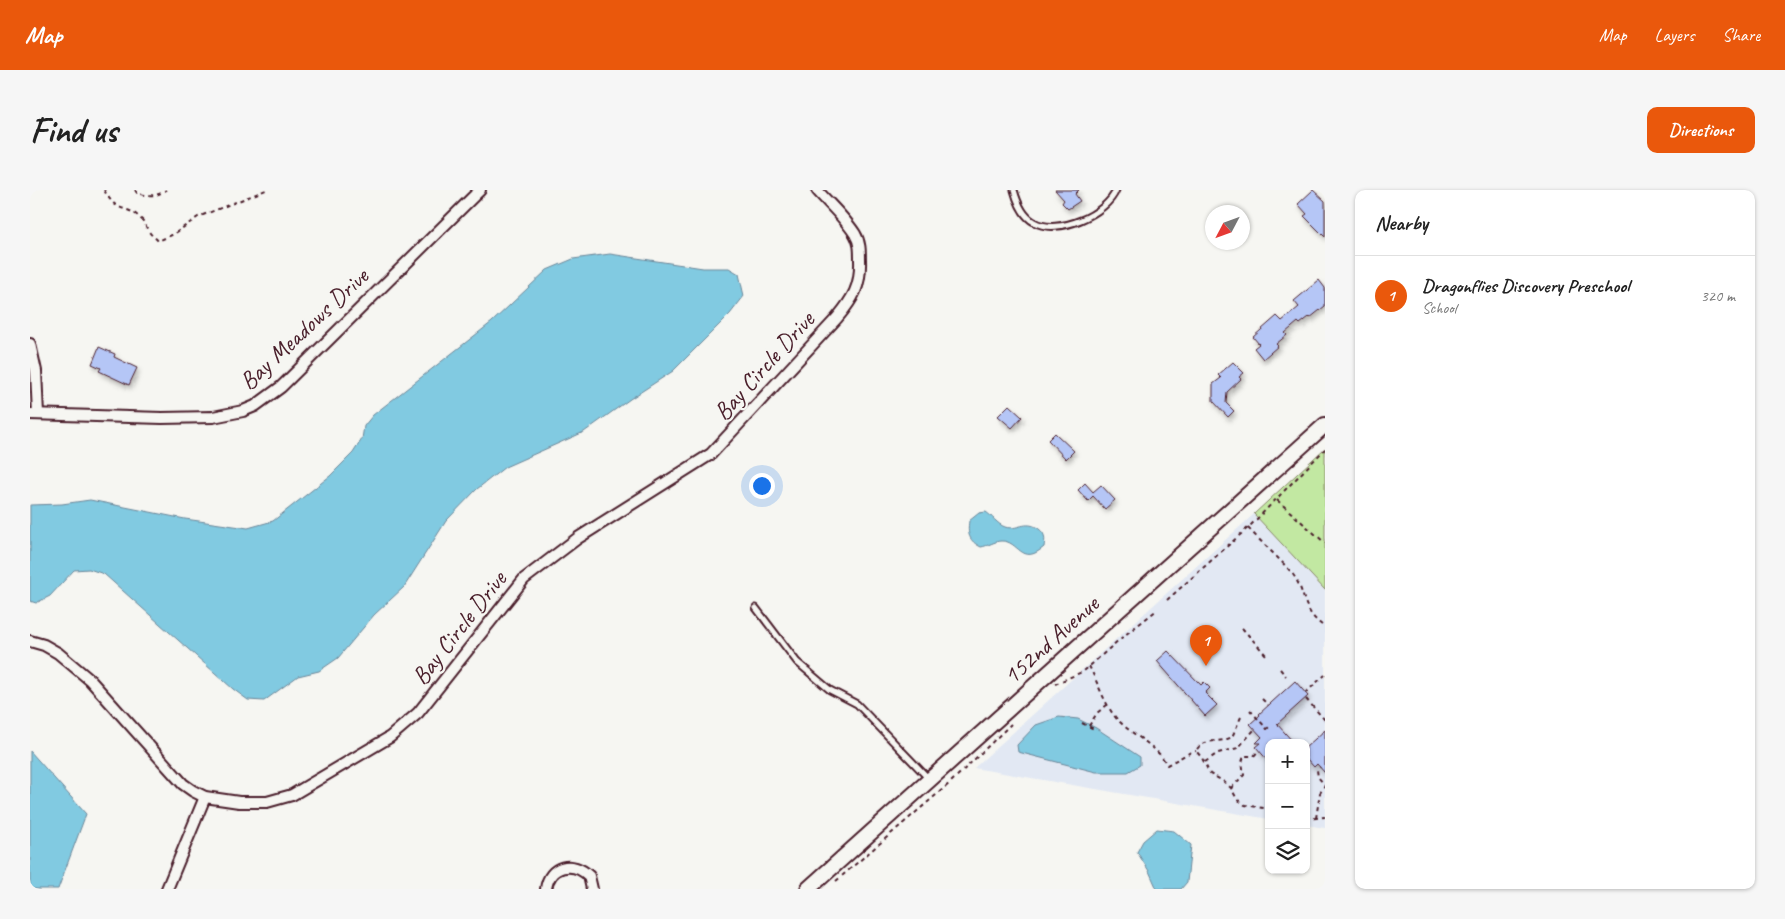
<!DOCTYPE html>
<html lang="en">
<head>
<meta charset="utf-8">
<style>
	body { margin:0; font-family:Caveat,sans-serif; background:#f6f6f6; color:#222 }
	.controls { position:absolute; right:15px; bottom:15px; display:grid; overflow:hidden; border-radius:10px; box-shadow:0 1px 4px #0004 }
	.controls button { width:45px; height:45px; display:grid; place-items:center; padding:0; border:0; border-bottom:1px solid #e0e0e0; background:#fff; color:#222; font:25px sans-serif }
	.compass { position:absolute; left:1175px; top:15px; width:45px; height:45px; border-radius:50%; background:#fff; box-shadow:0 1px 4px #0004; rotate:229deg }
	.you { position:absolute; left:731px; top:295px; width:18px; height:18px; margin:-12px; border:4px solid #fff; border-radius:50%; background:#1a73e8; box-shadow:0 0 0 8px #1a73e833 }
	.badge { display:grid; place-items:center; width:32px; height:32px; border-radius:50%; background:#ea580c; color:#fff; font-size:16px; font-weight:700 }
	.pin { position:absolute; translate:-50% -41px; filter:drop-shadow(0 1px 2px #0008) }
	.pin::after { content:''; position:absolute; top:26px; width:18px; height:15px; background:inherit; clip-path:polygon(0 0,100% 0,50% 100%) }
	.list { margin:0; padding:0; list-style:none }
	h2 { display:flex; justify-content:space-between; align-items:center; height:65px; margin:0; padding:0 20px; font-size:21px }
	h2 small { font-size:16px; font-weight:400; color:#767676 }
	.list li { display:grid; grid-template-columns:32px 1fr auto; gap:15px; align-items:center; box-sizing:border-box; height:80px; padding:0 20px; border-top:1px solid #e0e0e0 }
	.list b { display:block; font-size:19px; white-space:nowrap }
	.list p { margin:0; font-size:16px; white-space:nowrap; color:#767676 }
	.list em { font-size:16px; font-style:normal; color:#767676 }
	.icon { flex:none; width:28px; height:28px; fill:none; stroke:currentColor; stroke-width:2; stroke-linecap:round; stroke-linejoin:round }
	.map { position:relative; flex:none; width:1295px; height:699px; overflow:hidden; border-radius:10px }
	header { display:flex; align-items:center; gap:30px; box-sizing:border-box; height:70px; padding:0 25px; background:#ea580c; color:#fff }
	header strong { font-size:24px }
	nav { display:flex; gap:28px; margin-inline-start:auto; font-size:18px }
	.intro { display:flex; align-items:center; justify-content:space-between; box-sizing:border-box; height:120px; padding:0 30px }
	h1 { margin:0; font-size:35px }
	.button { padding:12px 22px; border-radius:10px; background:#ea580c; color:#fff; font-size:18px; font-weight:700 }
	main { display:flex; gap:30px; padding:0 30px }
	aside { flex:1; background:#fff; border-radius:10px; box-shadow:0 1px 4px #0004 }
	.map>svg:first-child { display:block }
</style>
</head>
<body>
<header>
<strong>Map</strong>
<nav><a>Map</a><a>Layers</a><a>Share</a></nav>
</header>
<div class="intro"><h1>Find us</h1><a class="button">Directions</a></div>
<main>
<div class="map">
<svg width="1295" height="699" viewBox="0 0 1295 699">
	<defs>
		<filter id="shadow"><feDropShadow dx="2" dy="3.5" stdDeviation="2.5" flood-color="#0004"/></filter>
	</defs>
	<rect width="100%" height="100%" fill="#f6f6f2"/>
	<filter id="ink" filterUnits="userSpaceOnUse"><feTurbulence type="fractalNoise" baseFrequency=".02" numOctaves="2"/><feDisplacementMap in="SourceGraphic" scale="10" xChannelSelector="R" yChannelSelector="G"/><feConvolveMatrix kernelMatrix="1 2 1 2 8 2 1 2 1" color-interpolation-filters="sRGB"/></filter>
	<g filter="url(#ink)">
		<!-- built -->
		<path fill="#e2e8f3" d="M1224,324L1295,400V638L1276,635V553H1239V629L944,578Z"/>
		<!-- green -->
		<path fill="#c2e8a2" stroke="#868466" d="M1295,258V400L1224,324Z"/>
		<!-- water -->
		<g fill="#81cae1" stroke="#6b8698">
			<path d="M580,64L673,78H699L709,84L714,106L700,124L643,181L600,209L554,242L475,277L447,299L416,331L374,397L344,425L308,468L289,481L268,486L234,511L218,510L203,499L74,384L59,379L44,380L20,406L6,413L0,411V315L32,314L60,310L155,329L218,338L243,331L300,286L323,263L332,249L334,236L343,225L462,132L517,80L543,69Z"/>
			<path d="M956,322C962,326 967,334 975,337C987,341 996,329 1009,339C1016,344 1015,350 1014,357C991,377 989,350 971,351C965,351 958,356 951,357C939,351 937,344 939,331L949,323Z"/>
			<path d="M1029,527L1048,529L1066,538L1110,567V575L1098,582H1066L988,562L987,555L1006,535Z"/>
			<path d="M0,561L56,624L28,699H0Z"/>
			<path d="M1127,639L1144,641L1161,655L1157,692L1151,699H1127L1119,681L1107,662L1113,651Z"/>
		</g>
		<!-- building -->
		<g fill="#b5c6f6" stroke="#4a1f2b" filter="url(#shadow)">
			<path d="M1025,0H1049L1045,4L1050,11L1038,19L1032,13L1034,10Z"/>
			<path d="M1283,0L1295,11V47L1274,26L1277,24L1268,14Z"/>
			<path d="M1289,90L1295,98V116L1280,128L1279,127L1270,134L1268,132L1255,143L1257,145L1246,154L1248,156L1233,169L1224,158L1229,154L1223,147L1247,126L1252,131L1269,117L1264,111Z"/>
			<path d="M69,157L85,164L84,167L107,178L99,195L69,181L71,178L62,174Z"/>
			<path d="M1203,172L1214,183L1209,187L1211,189L1197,202L1196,213L1204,221L1198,227L1183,211V194L1191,188L1188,185Z"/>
			<path d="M979,215L992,227L982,238L968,226Z"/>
			<path d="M1025,243L1044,261L1036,269L1018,250Z"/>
			<path d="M1055,293L1063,302L1071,295L1085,310L1075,319L1063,306L1058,311L1048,300Z"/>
			<path d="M1138,461L1171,495L1174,492L1180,498L1175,503L1187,515L1175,526L1127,471Z"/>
			<path d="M1265,491L1278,506L1247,534L1264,553H1239V572L1226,557L1231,553H1226L1232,547L1220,534L1230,525L1229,524Z"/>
			<path d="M1295,540V583L1287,574L1284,577L1276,568V557Z"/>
		</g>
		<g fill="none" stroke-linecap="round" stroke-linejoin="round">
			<!-- lane casing -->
			<g stroke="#4a1f2b" stroke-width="9">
				<g id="lane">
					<path d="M984,0C987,11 993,26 1004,32C1027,46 1077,24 1086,0"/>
					<path d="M726,418L767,472L800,500L827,514L899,589"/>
				</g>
			</g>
			<!-- street casing -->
			<g stroke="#4a1f2b" stroke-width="14">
				<g id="street">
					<path d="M0,154L6,181L8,224"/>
					<path d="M0,224L132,228L183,227L213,221L225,216L251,197L450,0"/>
					<path d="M0,451L14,455L28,463L60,490L153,594L163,601L175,607L209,612H237L262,605L360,547L388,523L494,389L548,348L681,264L807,128C823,109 831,96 830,70C830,60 830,52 825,44C815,28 799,14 787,0"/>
					<path d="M137,699L175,607"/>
					<path d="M516,699C519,675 543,670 559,686L562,699"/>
				</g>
			</g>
			<!-- secondary casing -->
			<g stroke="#4a1f2b" stroke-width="18">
				<path id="secondary" d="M778,699L1295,235"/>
			</g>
			<!-- path -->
			<g stroke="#4a1f2b" stroke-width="2" stroke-dasharray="4 4" stroke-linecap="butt">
				<path d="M74,0C88,26 96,13 111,29C115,32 116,38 120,43C122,46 126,48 128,51L144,44L168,27L236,0"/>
				<path d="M105,0L107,3C117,6 127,7 136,0"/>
				<path d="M1247,310L1295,353"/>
				<path d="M1218,338C1232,353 1248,367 1261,382C1277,401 1270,421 1295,437"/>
				<path d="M1137,410L1220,336L1295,259"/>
				<path d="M1212,438L1236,465"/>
				<path d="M1059,476C1068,493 1074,513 1086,528C1102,546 1126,554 1137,575L1161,562L1166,561"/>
				<path d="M1250,479L1256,486"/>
				<path d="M1025,494L1054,481L1090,449L1127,420"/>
				<path d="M1275,503L1295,485"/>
				<path d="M1232,509L1238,515"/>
				<path d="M1276,509L1295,530"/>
				<path d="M1220,520L1237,539L1240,536"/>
				<path d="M1211,527L1202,547C1190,554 1173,547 1166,561L1172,568L1180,584L1193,591L1201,598L1207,609L1215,615L1239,619"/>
				<path d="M1052,533L1066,540"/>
				<path d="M1059,536L1067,523L1077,515"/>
				<path d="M1175,572L1188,563L1208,558L1225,539"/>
				<path d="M1201,598L1214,585L1212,572L1214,566H1224L1229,560"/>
				<path d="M1286,628L1290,603L1295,595L1288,587L1287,580L1290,577"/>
				<path d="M1276,629L1295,627"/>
				<path d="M806,691L920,593L981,534"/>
			</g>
			<!-- lane -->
			<use href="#lane" stroke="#f6f6f2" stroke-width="5"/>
			<!-- street -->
			<use href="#street" stroke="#f6f6f2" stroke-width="10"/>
			<!-- secondary -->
			<use href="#secondary" stroke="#f6f6f2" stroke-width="14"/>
		</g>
	</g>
	<g text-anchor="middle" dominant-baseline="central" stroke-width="4.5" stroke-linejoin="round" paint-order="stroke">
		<!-- street labels -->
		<g font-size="25" fill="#4a1f2b" stroke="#f6f6f2">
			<text transform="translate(274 139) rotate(-43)">Bay Meadows Drive</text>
			<text transform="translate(734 176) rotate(-48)">Bay Circle Drive</text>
			<text transform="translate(429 438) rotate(-52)">Bay Circle Drive</text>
			<text transform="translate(1021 450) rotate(-42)">152nd Avenue</text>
		</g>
	</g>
</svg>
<div class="controls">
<button>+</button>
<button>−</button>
<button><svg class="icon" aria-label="layers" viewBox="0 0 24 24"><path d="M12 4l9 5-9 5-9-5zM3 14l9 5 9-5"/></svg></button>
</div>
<svg class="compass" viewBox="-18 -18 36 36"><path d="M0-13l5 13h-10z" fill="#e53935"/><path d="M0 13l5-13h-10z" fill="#767676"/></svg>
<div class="you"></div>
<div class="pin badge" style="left:1176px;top:476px">1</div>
</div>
<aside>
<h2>Nearby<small></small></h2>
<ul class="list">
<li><span class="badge">1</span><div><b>Dragonflies Discovery Preschool</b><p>School</p></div><em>320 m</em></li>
</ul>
</aside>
</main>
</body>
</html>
